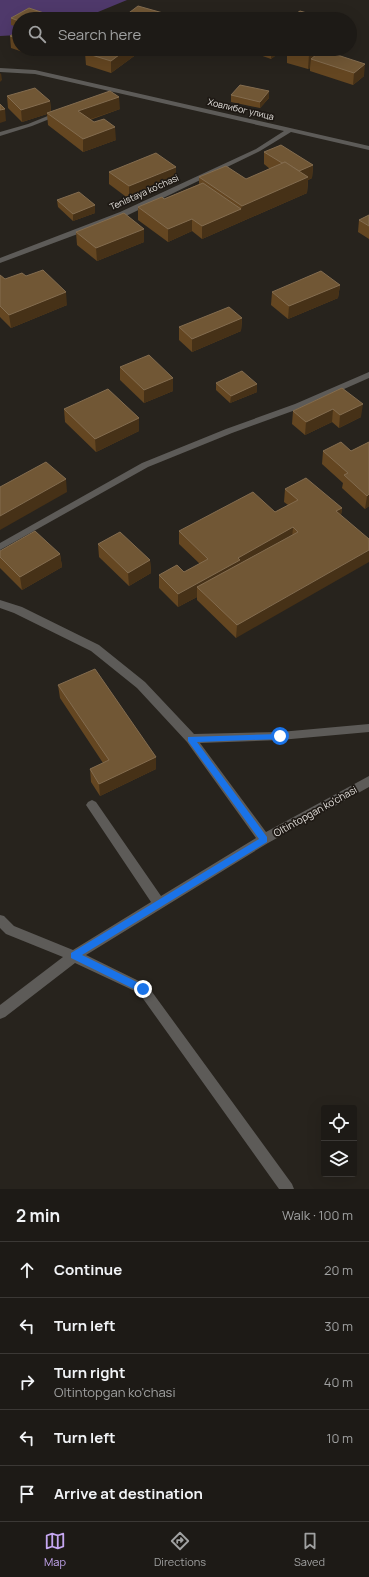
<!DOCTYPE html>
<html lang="en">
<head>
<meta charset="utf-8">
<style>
	body { margin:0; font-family:Manrope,sans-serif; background:#2a2723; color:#f1f3f6 }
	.controls { position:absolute; right:12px; bottom:12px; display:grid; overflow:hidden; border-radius:4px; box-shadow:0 4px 16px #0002 }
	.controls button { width:36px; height:36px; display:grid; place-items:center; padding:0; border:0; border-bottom:1px solid #3b3835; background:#1d1a16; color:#f1f3f6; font:20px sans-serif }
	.stop { position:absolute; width:12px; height:12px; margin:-9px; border:3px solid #1a73e8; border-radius:50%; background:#fff }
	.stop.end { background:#1a73e8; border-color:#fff; box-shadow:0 1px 4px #0008 }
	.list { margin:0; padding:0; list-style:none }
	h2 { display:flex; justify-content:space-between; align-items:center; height:52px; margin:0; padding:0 16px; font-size:17px }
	h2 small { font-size:13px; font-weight:400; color:#a0a1a1 }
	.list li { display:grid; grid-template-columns:26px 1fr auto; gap:12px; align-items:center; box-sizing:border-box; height:56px; padding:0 16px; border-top:1px solid #3b3835 }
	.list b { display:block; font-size:15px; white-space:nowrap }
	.list p { margin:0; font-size:13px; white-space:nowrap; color:#a0a1a1 }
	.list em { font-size:13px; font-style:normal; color:#a0a1a1 }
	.icon { flex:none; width:22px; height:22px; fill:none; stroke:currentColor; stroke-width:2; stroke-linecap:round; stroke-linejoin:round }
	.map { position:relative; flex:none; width:369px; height:1189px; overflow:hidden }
	.search { position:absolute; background:#1d1a16; box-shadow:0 4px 16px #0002; left:12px; right:12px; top:12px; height:44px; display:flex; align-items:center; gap:10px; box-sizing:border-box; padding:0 14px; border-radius:22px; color:#a0a1a1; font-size:15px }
	.sheet { height:332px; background:#1d1a16 }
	nav { display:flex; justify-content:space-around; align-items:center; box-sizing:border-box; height:56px; border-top:1px solid #3b3835; background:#1d1a16; font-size:11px; color:#a0a1a1 }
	nav a { display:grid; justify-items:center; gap:2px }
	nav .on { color:#c5a7f1 }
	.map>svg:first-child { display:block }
</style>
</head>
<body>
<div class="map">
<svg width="369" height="1189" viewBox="0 0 369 1189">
	<rect width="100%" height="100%" fill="#27231d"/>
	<!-- green -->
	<path fill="#4f396b" d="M0,0H127L81,19H19V35L0,36Z"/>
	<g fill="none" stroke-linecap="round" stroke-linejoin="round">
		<!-- minor -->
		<g fill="#5d5b58" fill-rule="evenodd">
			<path d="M0,68L35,70L369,146V150L291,132L260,151L126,216L0,263V258L120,212L256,149L284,131L35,74L0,72Z"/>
			<path d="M60,111L63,113L62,114L32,126L0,136V132L28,124Z"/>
			<path d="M369,372V378L301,408L232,433L148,467L0,550V543L142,463L226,429L295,404Z"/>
			<path d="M0,600L22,607L99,645L145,682L194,734L280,732L369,724V732L280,740L200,743L266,832L369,776V787L268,843L86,955L147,985L292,1184L294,1189H279L139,993L75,963L5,1017L0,1019V1005L63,957L6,934L0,928V915L4,916L14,926L73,950L151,902L88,808L86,805L88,802L92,800L96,802L161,896L256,838L187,742L137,688L91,651L14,613L0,608Z"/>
		</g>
	</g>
	<!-- wall -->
	<g fill="#644621">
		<path d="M163,13V15L165,16V19H126V15Z"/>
		<path d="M50,15V19H19V27L11,25V18Z"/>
		<path d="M19,31V49H40L32,55L11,48L10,36Z"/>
		<path d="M257,49H284L271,59L257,54Z"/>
		<path d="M287,49H335L330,53L364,76L353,85L310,71V68L308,69L287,63Z"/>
		<path d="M141,51L111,73L86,65L85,53Z"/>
		<path d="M269,91V98L260,108L231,102V95Z"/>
		<path d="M7,96L50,101L51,111L120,109L90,120L116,140L83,152L48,125L47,114L22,122L8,108Z"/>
		<path d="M264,152L313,165L312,178L308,180L307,193L202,239L192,231L168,242L138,220V207L164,199L199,184V177L246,179L270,169L264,164Z"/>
		<path d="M109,172L176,179L129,199L109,184Z"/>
		<path d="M57,200L95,205V213L73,221L58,207Z"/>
		<path d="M369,215V239L358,232L359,220Z"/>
		<path d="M76,232L144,242L97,261L77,245Z"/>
		<path d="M0,275L5,279L26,276L67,305L11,328L0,317Z"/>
		<path d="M340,285L338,298L288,319L271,305L272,292Z"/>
		<path d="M242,318L241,331L192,352L179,340V327Z"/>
		<path d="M120,367L173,378V391L144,403L120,380Z"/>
		<path d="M216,383L257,384V392L230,403L216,390Z"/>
		<path d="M342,388L361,417L339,428L332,422L305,435L292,424L293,411Z"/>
		<path d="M64,409L139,431L96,452L65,422Z"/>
		<path d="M369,442V506L365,509L342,488L343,483L322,464L323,451H351Z"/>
		<path d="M285,489L342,508L341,515L236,638L197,600V597L178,607L159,588V575L184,572L200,564L179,544V531L275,512L288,505L284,502Z"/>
		<path d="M98,544L150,560L151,573L129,586L99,557Z"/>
		<path d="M0,551L60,554L62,567L22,590L0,568Z"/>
		<path d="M58,685L156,769L100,796L91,782L90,769L103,763L60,698Z"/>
	</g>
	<!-- shaded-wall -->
	<g fill="#463117">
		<path d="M163,13V18L165,16V19H161V14Z"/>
		<path d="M50,15V19H43Z"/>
		<path d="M31,49H40L32,55Z"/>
		<path d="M127,49H140L141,51L111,73V61Z"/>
		<path d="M271,49H284L271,59Z"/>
		<path d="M316,49H335L318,61L311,59L310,68L308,69L309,54Z"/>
		<path d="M365,64L364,76L353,85L354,73Z"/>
		<path d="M1,73L2,80L0,82V74Z"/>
		<path d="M269,91V98L260,108V102Z"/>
		<path d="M119,97L120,109L79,123L78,111Z"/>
		<path d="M50,101L51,113H47V114L22,122L21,110Z"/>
		<path d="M5,109L6,121L0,123V110Z"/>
		<path d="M115,127L116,140L83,152V139Z"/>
		<path d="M313,165L312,178L308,180L307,193L202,239V226L241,209L242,206L296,173Z"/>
		<path d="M176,167V179L129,199V186Z"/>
		<path d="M95,205V213L73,221V214Z"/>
		<path d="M192,219V231L168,242V229Z"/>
		<path d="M144,229V242L97,261L96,248Z"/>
		<path d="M340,285L338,298L288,319L289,306Z"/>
		<path d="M66,292L67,305L11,328L9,315Z"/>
		<path d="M242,318L241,331L192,352V339Z"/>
		<path d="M173,378V391L144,403V390Z"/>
		<path d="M257,384V392L230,403L231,396Z"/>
		<path d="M363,404L361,417L339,428L340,415Z"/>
		<path d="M333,409L332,422L305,435L306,422Z"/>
		<path d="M139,418V431L96,452L95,439Z"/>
		<path d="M66,479L67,492L0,530V516Z"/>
		<path d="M369,494V506L365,509L367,496Z"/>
		<path d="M342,508L340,521L336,511Z"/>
		<path d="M293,527L292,540L197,587V597L178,607V594L238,558Z"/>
		<path d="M369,550V562L236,638L237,625Z"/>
		<path d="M60,554L62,567L22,590L20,577Z"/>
		<path d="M150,560L151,573L129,586L128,573Z"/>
		<path d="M156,757V769L100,796L99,784Z"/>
	</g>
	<!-- building -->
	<g fill="#715735" stroke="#836c4f">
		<path d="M138,6L163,13L161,14L165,16L161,19H140L126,15Z"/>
		<path d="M29,8L50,15L43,19H19V21L11,18Z"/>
		<path d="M300,11L327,19H288Z"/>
		<path d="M19,31V39L10,36Z"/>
		<path d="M91,49H127L111,61L85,53Z"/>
		<path d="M292,49H316L309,54Z"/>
		<path d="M322,50L365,64L354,73L311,59Z"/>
		<path d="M240,85L269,91L260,102L231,95Z"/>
		<path d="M35,88L50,101L21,110L7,96Z"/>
		<path d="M110,91L119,97L78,111L94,122L104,119L115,127L83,139L47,113Z"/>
		<path d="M0,104L5,109L0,110Z"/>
		<path d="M281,145L313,165L299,171L285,162L282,163L264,152Z"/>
		<path d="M156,153L176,167L129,186L109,172Z"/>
		<path d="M285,162L308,177L242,206L199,177L226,166L246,179Z"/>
		<path d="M203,183L241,209L202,226L192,219L168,229L138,207L162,197L164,199Z"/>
		<path d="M79,192L95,205L73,214L57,200Z"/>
		<path d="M124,213L144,229L96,248L76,232Z"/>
		<path d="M369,215V226L359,220Z"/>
		<path d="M43,270L66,292L9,315L0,306V275L5,279L22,273L26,276Z"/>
		<path d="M321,271L340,285L289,306L272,292Z"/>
		<path d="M229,307L242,318L192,339L179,327Z"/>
		<path d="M149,355L173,378L144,390L120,367Z"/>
		<path d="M242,371L257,384L231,396L216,383Z"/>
		<path d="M342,388L363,404L340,415L333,409L306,422L293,411Z"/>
		<path d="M108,389L139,418L95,439L64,409Z"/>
		<path d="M341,442L351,451L369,442V494L367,496L344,475L348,473L323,451Z"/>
		<path d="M46,462L66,479L0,516V487Z"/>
		<path d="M306,478L342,508L336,511L369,539V550L237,625L197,587L298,532L293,527L238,558L240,560L178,594L159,575L177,565L184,572L208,559L179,531L253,492L275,512L298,500L285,489Z"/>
		<path d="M35,531L60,554L20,577L0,557V551Z"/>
		<path d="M120,532L150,560L128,573L98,544Z"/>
		<path d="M95,669L156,757L99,784L90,769L109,760L58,685Z"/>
	</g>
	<!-- route -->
	<path fill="#1a73e8" d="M280,734L284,736L280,739L197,742L267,837V842L82,955L145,986L147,989L145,992H140L71,958V953L259,839L188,741V737Z"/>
	<g text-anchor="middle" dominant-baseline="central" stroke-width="3.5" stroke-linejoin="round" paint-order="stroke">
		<!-- far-street labels -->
		<g font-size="9" fill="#e2dfdb" stroke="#1e1914">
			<text transform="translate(241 109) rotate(13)">Ховлибог улица</text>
			<text transform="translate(144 192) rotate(-24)">Tenistaya ko'chasi</text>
		</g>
		<!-- street labels -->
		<g font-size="10" fill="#e2dfdb" stroke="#1e1914">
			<text transform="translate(315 811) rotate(-29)">Oltintopgan ko'chasi</text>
		</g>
	</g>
</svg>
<div class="controls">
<button><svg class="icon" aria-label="locate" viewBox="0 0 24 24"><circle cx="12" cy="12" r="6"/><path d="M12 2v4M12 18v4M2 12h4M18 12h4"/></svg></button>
<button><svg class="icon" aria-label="layers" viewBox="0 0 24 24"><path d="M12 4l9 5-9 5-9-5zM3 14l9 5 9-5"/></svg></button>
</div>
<div class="stop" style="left:280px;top:736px"></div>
<div class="stop end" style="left:143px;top:989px"></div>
<div class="search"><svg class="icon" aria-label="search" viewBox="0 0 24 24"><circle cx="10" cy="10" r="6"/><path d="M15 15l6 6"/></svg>Search here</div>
</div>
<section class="sheet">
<h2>2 min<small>Walk · 100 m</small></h2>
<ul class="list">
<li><svg class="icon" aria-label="ahead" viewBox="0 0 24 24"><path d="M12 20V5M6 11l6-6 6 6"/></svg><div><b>Continue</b></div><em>20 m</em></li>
<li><svg class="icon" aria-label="left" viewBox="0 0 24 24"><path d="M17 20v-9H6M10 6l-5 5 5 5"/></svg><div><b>Turn left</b></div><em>30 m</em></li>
<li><svg class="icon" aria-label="right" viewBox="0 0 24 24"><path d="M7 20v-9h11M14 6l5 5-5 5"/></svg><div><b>Turn right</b><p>Oltintopgan ko'chasi</p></div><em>40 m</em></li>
<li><svg class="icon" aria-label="left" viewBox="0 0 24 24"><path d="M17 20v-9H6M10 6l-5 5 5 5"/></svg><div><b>Turn left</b></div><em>10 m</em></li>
<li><svg class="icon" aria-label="arrive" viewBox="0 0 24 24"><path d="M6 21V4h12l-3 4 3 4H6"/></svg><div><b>Arrive at destination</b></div></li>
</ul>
</section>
<nav>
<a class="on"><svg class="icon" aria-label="map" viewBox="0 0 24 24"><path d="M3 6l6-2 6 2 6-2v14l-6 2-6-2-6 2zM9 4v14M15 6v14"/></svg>Map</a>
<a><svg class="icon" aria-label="directions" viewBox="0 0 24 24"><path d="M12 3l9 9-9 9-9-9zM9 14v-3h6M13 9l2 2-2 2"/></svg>Directions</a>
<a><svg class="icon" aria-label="saved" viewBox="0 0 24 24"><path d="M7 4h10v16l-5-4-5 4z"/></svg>Saved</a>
</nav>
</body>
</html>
